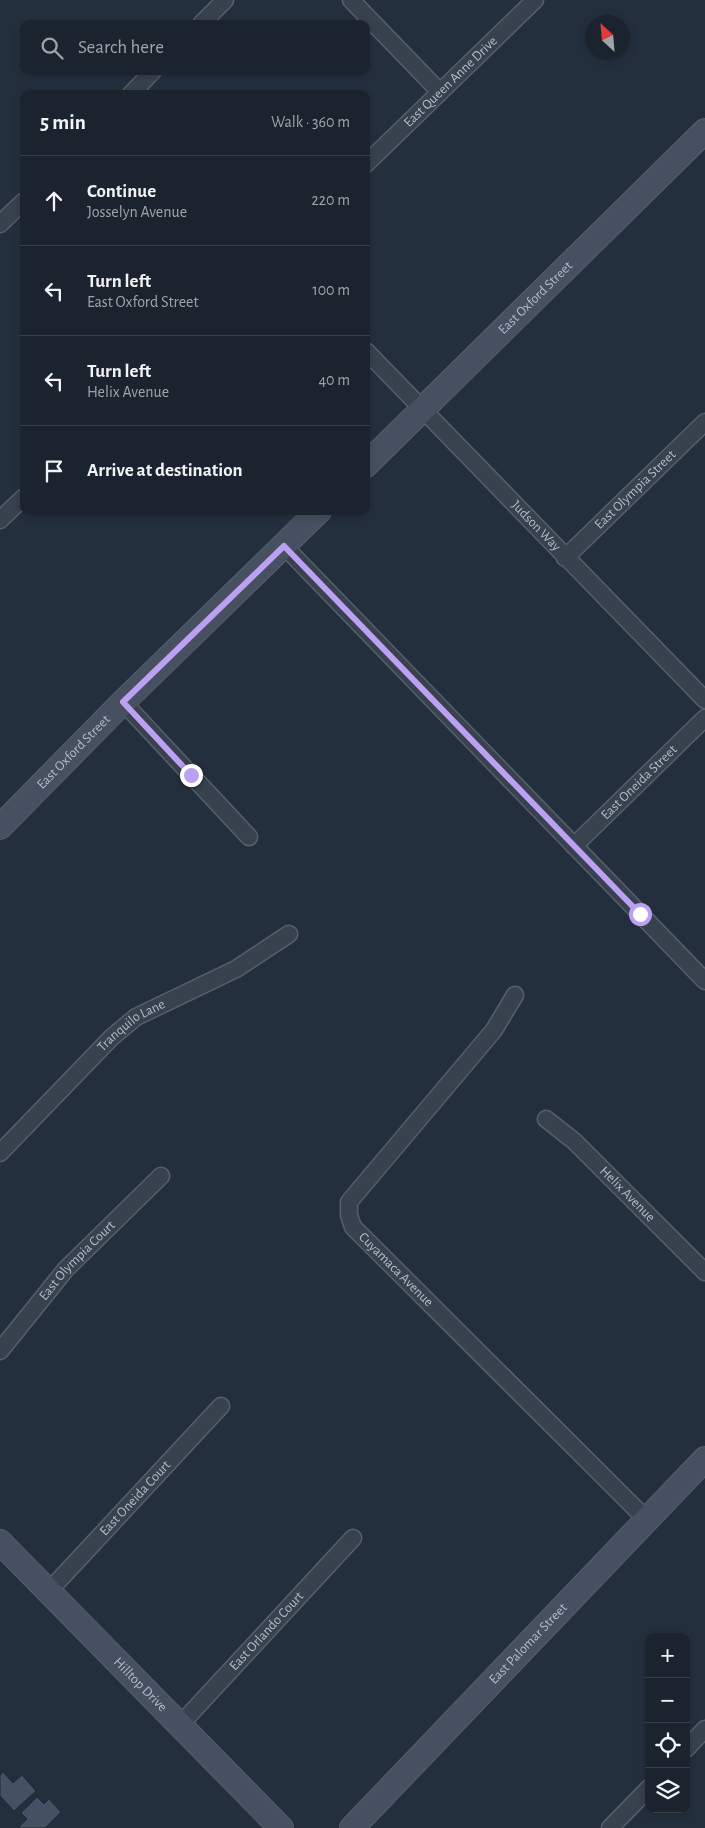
<!DOCTYPE html>
<html lang="en">
<head>
<meta charset="utf-8">
<style>
	body { margin:0; font-family:"Alegreya Sans",sans-serif; background:#242b36; color:#f1f3f6 }
	.controls { position:absolute; right:15px; bottom:15px; display:grid; overflow:hidden; border-radius:10px; box-shadow:0 2px 8px #0003 }
	.controls button { width:45px; height:45px; display:grid; place-items:center; padding:0; border:0; border-bottom:1px solid #39404a; background:#1b232e; color:#f1f3f6; font:25px sans-serif }
	.compass { position:absolute; left:585px; top:15px; width:45px; height:45px; border-radius:50%; background:#1b232e; box-shadow:0 2px 8px #0003; rotate:334deg }
	.stop { position:absolute; width:15px; height:15px; margin:-11px; border:4px solid #bca0f2; border-radius:50%; background:#fff }
	.stop.end { background:#bca0f2; border-color:#fff; box-shadow:0 1px 5px #0008 }
	.list { margin:0; padding:0; list-style:none }
	h2 { display:flex; justify-content:space-between; align-items:center; height:65px; margin:0; padding:0 20px; font-size:21px }
	h2 small { font-size:16px; font-weight:400; color:#a0a4aa }
	.list li { display:grid; grid-template-columns:32px 1fr auto; gap:15px; align-items:center; box-sizing:border-box; height:90px; padding:0 20px; border-top:1px solid #39404a }
	.list b { display:block; font-size:19px; white-space:nowrap }
	.list p { margin:0; font-size:16px; white-space:nowrap; color:#a0a4aa }
	.list em { font-size:16px; font-style:normal; color:#a0a4aa }
	.icon { flex:none; width:28px; height:28px; fill:none; stroke:currentColor; stroke-width:2; stroke-linecap:round; stroke-linejoin:round }
	.map { position:relative; flex:none; width:705px; height:1828px; overflow:hidden }
	.search { position:absolute; background:#1b232e; box-shadow:0 2px 8px #0003; left:20px; top:20px; width:350px; height:55px; display:flex; align-items:center; gap:12px; box-sizing:border-box; padding:0 18px; border-radius:10px; color:#a0a4aa; font-size:19px }
	.panel { position:absolute; background:#1b232e; box-shadow:0 2px 8px #0003; left:20px; top:90px; width:350px; height:425px; border-radius:10px }
	.map>svg:first-child { display:block }
</style>
</head>
<body>
<div class="map">
<svg width="705" height="1828" viewBox="0 0 705 1828">
	<rect width="100%" height="100%" fill="#242f3e"/>
	<!-- building -->
	<g fill="#455162" stroke="#1f2835">
		<path d="M3,1772L13,1783L22,1775L36,1791L14,1811L0,1796V1775Z"/>
		<path d="M37,1797L44,1804L49,1799L61,1812L45,1828H18L27,1819L21,1813Z"/>
	</g>
	<g fill="none" stroke-linecap="round" stroke-linejoin="round">
		<!-- street casing -->
		<g stroke="#565f6c" stroke-width="19">
			<g id="street">
				<path d="M351,0L440,92"/>
				<path d="M201,24L225,0"/>
				<path d="M131,94L153,71"/>
				<path id="s1" d="M366,164L535,0"/>
				<path d="M0,224L24,201"/>
				<path id="s2" d="M366,351L705,700"/>
				<path d="M0,520L24,497"/>
				<path d="M284,546L705,981"/>
				<path id="s3" d="M565,558L705,422"/>
				<path d="M123,702L249,837"/>
				<path id="s4" d="M574,846L705,718"/>
				<path id="s5" d="M515,995L494,1030L349,1202V1215L353,1227L646,1519"/>
				<path id="s6" d="M546,1119L574,1141L705,1272"/>
				<path id="s7" d="M0,1153L112,1037L136,1017L236,969L289,934"/>
				<path id="s8" d="M0,1351L66,1269L161,1176"/>
				<path id="s9" d="M48,1592L221,1406"/>
				<path id="s10" d="M179,1726L353,1538"/>
				<path d="M686,1749L705,1729"/>
				<path d="M610,1828L649,1788"/>
			</g>
		</g>
		<!-- secondary casing -->
		<g stroke="#565f6c" stroke-width="26">
			<g id="secondary">
				<path id="s11" d="M366,465L705,131"/>
				<path id="s12" d="M0,827L123,702L319,511"/>
				<path id="s13" d="M0,1542L281,1828"/>
				<path id="s14" d="M352,1828L705,1459"/>
			</g>
		</g>
		<!-- street -->
		<use href="#street" stroke="#38414e" stroke-width="16"/>
		<!-- secondary -->
		<use href="#secondary" stroke="#465061" stroke-width="24"/>
	</g>
	<g fill="none" stroke-linecap="round" stroke-linejoin="round">
		<!-- route -->
		<path stroke="#bca0f2" stroke-width="6" d="M191,775L123,702L284,546L640,914"/>
	</g>
	<g text-anchor="middle" dominant-baseline="central" stroke-width="4" stroke-linejoin="round" paint-order="stroke">
		<!-- street labels -->
		<g font-size="14" fill="#b4bcc9" stroke="#1d2633">
			<text stroke="none"><textPath href="#s1" startOffset="118">East Queen Anne Drive</textPath></text>
			<text stroke="none"><textPath href="#s11" startOffset="238">East Oxford Street</textPath></text>
			<text stroke="none"><textPath href="#s3" startOffset="98">East Olympia Street</textPath></text>
			<text stroke="none"><textPath href="#s2" startOffset="244">Judson Way</textPath></text>
			<text stroke="none"><textPath href="#s12" startOffset="105">East Oxford Street</textPath></text>
			<text stroke="none"><textPath href="#s4" startOffset="91">East Oneida Street</textPath></text>
			<text stroke="none"><textPath href="#s7" startOffset="184">Tranquilo Lane</textPath></text>
			<text stroke="none"><textPath href="#s6" startOffset="111">Helix Avenue</textPath></text>
			<text stroke="none"><textPath href="#s8" startOffset="119">East Olympia Court</textPath></text>
			<text stroke="none"><textPath href="#s5" startOffset="352">Cuyamaca Avenue</textPath></text>
			<text stroke="none"><textPath href="#s9" startOffset="128">East Oneida Court</textPath></text>
			<text stroke="none"><textPath href="#s10" startOffset="129">East Orlando Court</textPath></text>
			<text stroke="none"><textPath href="#s14" startOffset="255">East Palomar Street</textPath></text>
			<text stroke="none"><textPath href="#s13" startOffset="200">Hilltop Drive</textPath></text>
		</g>
	</g>
</svg>
<div class="controls">
<button>+</button>
<button>−</button>
<button><svg class="icon" aria-label="locate" viewBox="0 0 24 24"><circle cx="12" cy="12" r="6"/><path d="M12 2v4M12 18v4M2 12h4M18 12h4"/></svg></button>
<button><svg class="icon" aria-label="layers" viewBox="0 0 24 24"><path d="M12 4l9 5-9 5-9-5zM3 14l9 5 9-5"/></svg></button>
</div>
<svg class="compass" viewBox="-18 -18 36 36"><path d="M0-13l5 13h-10z" fill="#e53935"/><path d="M0 13l5-13h-10z" fill="#a0a4aa"/></svg>
<div class="stop" style="left:640px;top:914px"></div>
<div class="stop end" style="left:191px;top:775px"></div>
<div class="search"><svg class="icon" aria-label="search" viewBox="0 0 24 24"><circle cx="10" cy="10" r="6"/><path d="M15 15l6 6"/></svg>Search here</div>
<section class="panel">
<h2>5 min<small>Walk · 360 m</small></h2>
<ul class="list">
<li><svg class="icon" aria-label="ahead" viewBox="0 0 24 24"><path d="M12 20V5M6 11l6-6 6 6"/></svg><div><b>Continue</b><p>Josselyn Avenue</p></div><em>220 m</em></li>
<li><svg class="icon" aria-label="left" viewBox="0 0 24 24"><path d="M17 20v-9H6M10 6l-5 5 5 5"/></svg><div><b>Turn left</b><p>East Oxford Street</p></div><em>100 m</em></li>
<li><svg class="icon" aria-label="left" viewBox="0 0 24 24"><path d="M17 20v-9H6M10 6l-5 5 5 5"/></svg><div><b>Turn left</b><p>Helix Avenue</p></div><em>40 m</em></li>
<li><svg class="icon" aria-label="arrive" viewBox="0 0 24 24"><path d="M6 21V4h12l-3 4 3 4H6"/></svg><div><b>Arrive at destination</b></div></li>
</ul>
</section>
</div>
</body>
</html>
